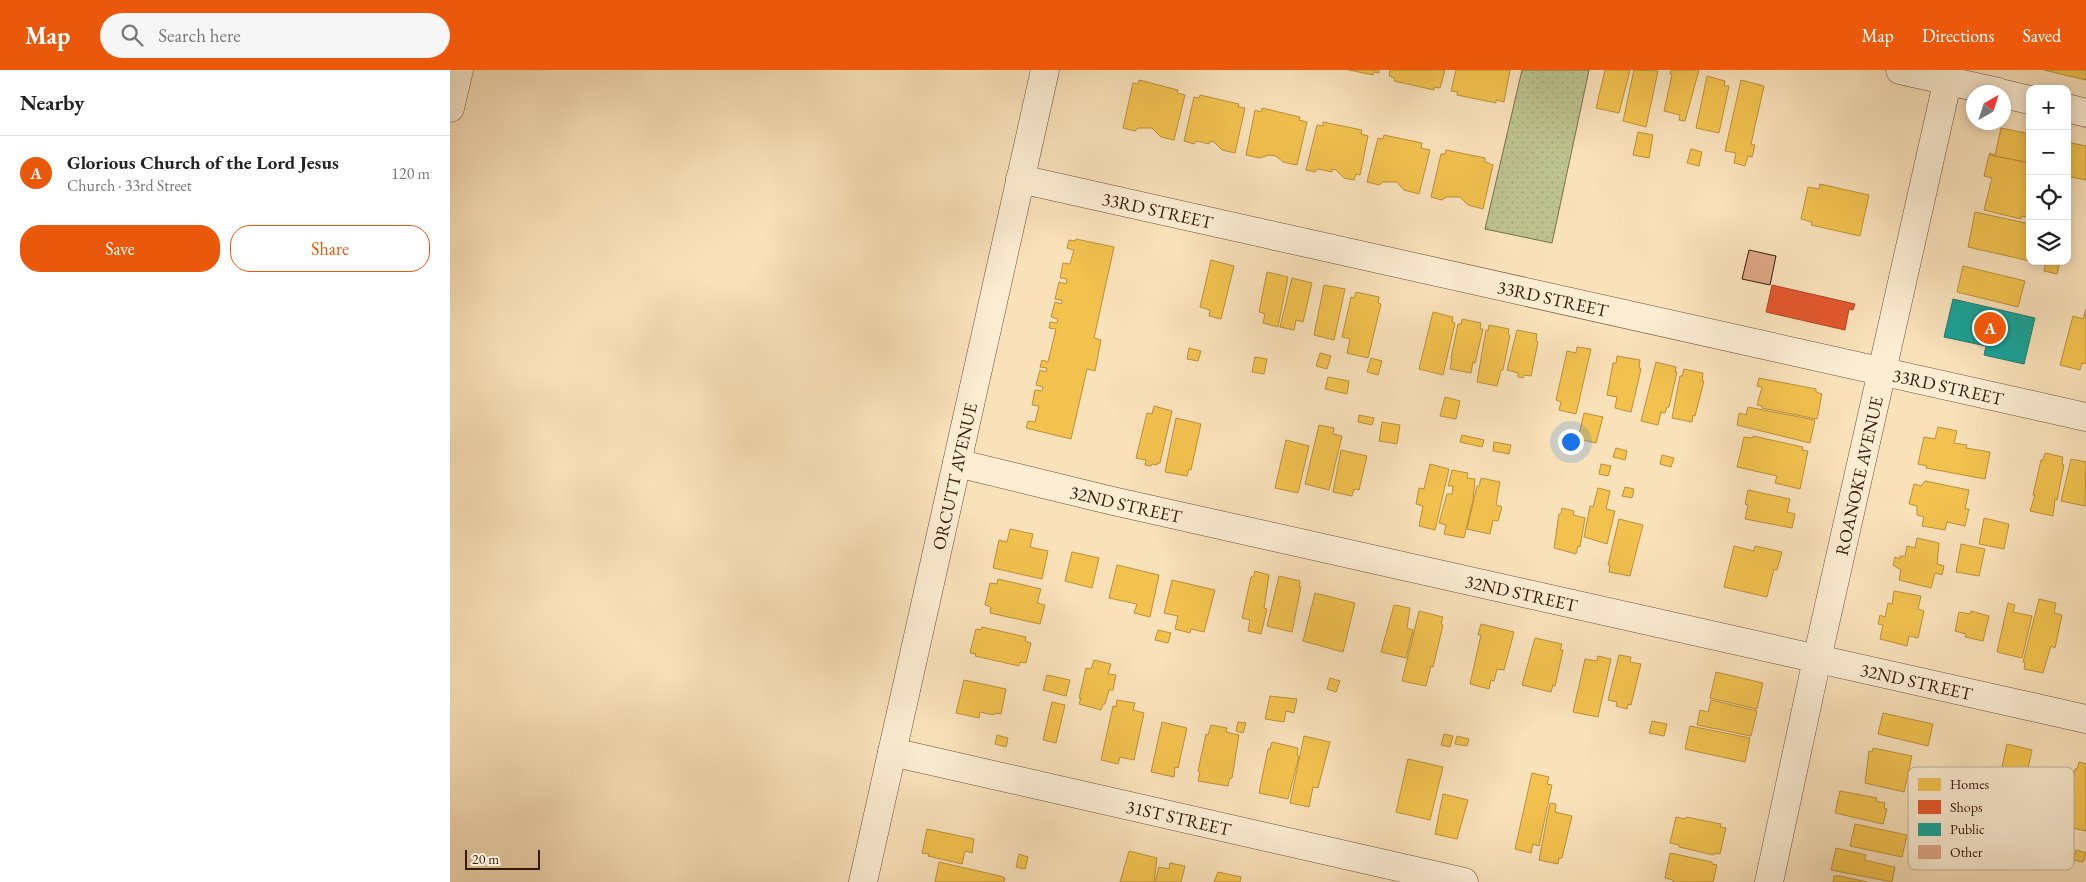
<!DOCTYPE html>
<html lang="en">
<head>
<meta charset="utf-8">
<style>
	body { margin:0; font-family:"EB Garamond",serif; background:#f6f6f6; color:#222 }
	.controls { position:absolute; right:15px; top:15px; display:grid; overflow:hidden; border-radius:10px; box-shadow:0 2px 12px #0003 }
	.controls button { width:45px; height:45px; display:grid; place-items:center; padding:0; border:0; border-bottom:1px solid #e0e0e0; background:#fff; color:#222; font:25px sans-serif }
	.compass { position:absolute; left:1516px; top:15px; width:45px; height:45px; border-radius:50%; background:#fff; box-shadow:0 2px 12px #0003; rotate:39deg }
	.scale { position:absolute; left:15px; bottom:12px; width:75px; box-sizing:border-box; padding-left:5px; border:2px solid #38190a; border-top:0; font-size:14px; line-height:18px; white-space:nowrap; color:#38190a; -webkit-text-stroke:4px #fbecd2; paint-order:stroke }
	.you { position:absolute; left:1120px; top:371px; width:18px; height:18px; margin:-12px; border:4px solid #fff; border-radius:50%; background:#1a73e8; box-shadow:0 0 0 8px #1a73e833 }
	.badge { display:grid; place-items:center; width:32px; height:32px; border-radius:50%; background:#ea580c; color:#fff; font-size:16px; font-weight:700 }
	.pin { position:absolute; translate:-50% -50%; border:2px solid #fff; box-shadow:0 1px 5px #0006 }
	.list { margin:0; padding:0; list-style:none }
	h2 { display:flex; justify-content:space-between; align-items:center; height:65px; margin:0; padding:0 20px; font-size:21px }
	h2 small { font-size:16px; font-weight:400; color:#767676 }
	.list li { display:grid; grid-template-columns:32px 1fr auto; gap:15px; align-items:center; box-sizing:border-box; height:75px; padding:0 20px; border-top:1px solid #e0e0e0 }
	.list b { display:block; font-size:19px; white-space:nowrap }
	.list p { margin:0; font-size:16px; white-space:nowrap; color:#767676 }
	.list em { font-size:16px; font-style:normal; color:#767676 }
	.actions { display:flex; gap:10px; padding:15px 20px }
	.actions a { flex:1; padding:11px 0; border:1px solid #ea580c; border-radius:20px; text-align:center; font-size:18px; color:#ea580c }
	.actions .main { background:#ea580c; color:#fff }
	.icon { flex:none; width:28px; height:28px; fill:none; stroke:currentColor; stroke-width:2; stroke-linecap:round; stroke-linejoin:round }
	.map { position:relative; flex:none; width:1636px; height:812px; overflow:hidden }
	header { display:flex; align-items:center; gap:30px; box-sizing:border-box; height:70px; padding:0 25px; background:#ea580c; color:#fff }
	header strong { font-size:24px }
	nav { display:flex; gap:28px; margin-inline-start:auto; font-size:18px }
	.search { width:350px; height:45px; background:#f6f6f6; display:flex; align-items:center; gap:12px; box-sizing:border-box; padding:0 18px; border-radius:28px; color:#767676; font-size:19px }
	main { display:flex }
	aside { flex:1; background:#fff }
	.map>svg:first-child { display:block }
</style>
</head>
<body>
<header>
<strong>Map</strong>
<div class="search"><svg class="icon" aria-label="search" viewBox="0 0 24 24"><circle cx="10" cy="10" r="6"/><path d="M15 15l6 6"/></svg>Search here</div>
<nav><a>Map</a><a>Directions</a><a>Saved</a></nav>
</header>
<main>
<aside>
<h2>Nearby<small></small></h2>
<ul class="list">
<li><span class="badge">A</span><div><b>Glorious Church of the Lord Jesus</b><p>Church · 33rd Street</p></div><em>120 m</em></li>
</ul>
<div class="actions"><a class="main">Save</a><a>Share</a></div>
</aside>
<div class="map">
<svg width="1636" height="812" viewBox="0 0 1636 812">
	<defs>
		<pattern id="green-dots" width="8" height="8" patternUnits="userSpaceOnUse" patternTransform="scale(1.25)"><rect width="8" height="8" fill="#bdc390"/><path d="M2 2h.1M6 6h.1" fill="none" stroke="#a3a77b" stroke-width="1.8" stroke-linecap="round"/></pattern>
	</defs>
	<rect width="100%" height="100%" fill="#f9e1ba"/>
	<filter id="stains"><feTurbulence type="fractalNoise" baseFrequency=".004" numOctaves="4"/><feColorMatrix values="0 0 0 0 .2 0 0 0 0 .09 0 0 0 0 .02 0 0 0 .5 -.17"/></filter>
	<radialGradient id="worn" r=".72"><stop offset=".6" stop-color="#630" stop-opacity="0"/><stop offset="1" stop-color="#630" stop-opacity=".3"/></radialGradient>
	<!-- green -->
	<path fill="url(#green-dots)" stroke="#7a6e4d" d="M1072,0H1139L1102,173L1035,159Z"/>
	<!-- homes -->
	<g fill="#f2c14e" stroke="#ba8f3a">
		<path d="M899,0H929V3L924,2L923,5Z"/>
		<path d="M940,0H995L990,18L984,17V20L944,11L945,8L939,6Z"/>
		<path d="M1006,0H1060L1054,32L1046,30V33L1007,25L1008,22L1001,21Z"/>
		<path d="M1155,0H1180L1169,43L1146,38Z"/>
		<path d="M1184,0L1208,1L1196,57L1173,51Z"/>
		<path d="M1221,0H1249L1235,51L1229,50L1230,45L1214,41L1222,5L1220,4Z"/>
		<path d="M1594,0H1636V10Z"/>
		<path d="M1257,6L1275,11L1274,16H1279L1269,63L1246,58Z"/>
		<path d="M689,10L728,20L727,23L735,25L724,70L711,67L702,58H688L685,61L673,58L683,13L688,14Z"/>
		<path d="M1291,10L1314,16L1301,74L1305,75L1302,87L1298,86L1295,96L1284,93L1286,83L1275,81Z"/>
		<path d="M750,25L789,34L788,37L795,38L785,83L772,80L764,72L760,71L759,74L747,71L744,74L734,71L744,27L749,28Z"/>
		<path d="M812,38L850,47L849,50L857,52L847,95L833,92L826,86L819,85L809,88L796,85L805,40L811,42Z"/>
		<path d="M873,52L912,60L911,64L918,66L910,105L906,104L904,110L894,108L886,100L882,99V102L868,99L865,102L856,100L867,55L873,56Z"/>
		<path d="M1551,58L1580,64V93L1539,85L1540,83L1545,85Z"/>
		<path d="M1188,62L1203,65L1199,88L1183,85Z"/>
		<path d="M934,65L972,73L971,78L980,80L969,124L954,120L947,112H933L929,115L917,112L928,68L933,69Z"/>
		<path d="M1617,72L1636,76V110L1617,106Z"/>
		<path d="M1241,79L1252,82L1249,96L1237,93Z"/>
		<path d="M996,80L1035,88V92L1043,95L1033,139L1018,135L1010,127H996L992,130L981,127L991,84H995Z"/>
		<path d="M1539,85L1580,93L1577,114L1580,116V136L1577,147L1571,146V149L1534,140L1542,108L1534,106Z"/>
		<path d="M1370,114L1419,125L1410,166L1361,155L1362,152L1351,149L1358,117L1369,119Z"/>
		<path d="M1525,142L1580,154V191L1518,177Z"/>
		<path d="M626,169L664,177L644,268L651,270L645,301L637,299L621,369L576,358L578,351L585,352L589,336L582,335L585,320L592,321L593,317L586,315L590,300L596,302L597,298L590,297L592,290L598,292L606,259L599,258L600,252L607,253L608,249L601,247L605,232L611,234L612,230L605,229L609,212L616,214L617,209L610,208L613,193L620,194L624,180L617,178L619,170L625,171Z"/>
		<path d="M761,190L784,196L771,249L759,246L760,240L750,237Z"/>
		<path d="M1596,191H1610L1607,204L1594,201Z"/>
		<path d="M1513,196L1575,211L1568,237L1507,222Z"/>
		<path d="M817,202L838,207L828,257L813,253L815,244L809,242Z"/>
		<path d="M842,208L862,213L853,252L846,250L844,260L830,257Z"/>
		<path d="M874,215L895,219L884,270L864,265Z"/>
		<path d="M906,222L929,227L928,233L931,234L918,288L897,283L900,269L892,267L901,227L904,228Z"/>
		<path d="M1636,239V294L1632,293L1630,300L1610,295L1623,246L1633,249Z"/>
		<path d="M983,242L1003,247L1002,252L1005,253L993,305L969,299Z"/>
		<path d="M1012,249L1031,253L1030,259H1033L1025,293L1023,292L1021,303L1000,299L1002,288H1001L1008,254H1011Z"/>
		<path d="M1039,255L1059,259L1058,264L1060,265L1053,300H1051L1047,316L1027,312L1036,260L1038,261Z"/>
		<path d="M1067,260L1087,264L1086,271L1088,272L1081,306L1074,305L1073,308L1068,307V303L1057,300Z"/>
		<path d="M1127,277L1141,279L1126,344L1109,340L1111,332L1106,330L1117,281L1126,283Z"/>
		<path d="M739,278L751,281L748,291L737,289Z"/>
		<path d="M870,283L881,286L877,299L866,296Z"/>
		<path d="M1167,286L1190,290L1189,298L1191,299L1181,342L1165,338L1167,327L1157,325L1163,293H1166Z"/>
		<path d="M805,287L817,289L814,304L802,302Z"/>
		<path d="M921,288L932,291L928,305L917,302Z"/>
		<path d="M1206,292L1226,297L1225,302H1227L1219,337H1217L1215,343L1211,342L1208,355L1191,351Z"/>
		<path d="M1234,299L1253,303L1252,311H1254L1245,346L1243,345L1242,352L1222,348L1230,306H1232Z"/>
		<path d="M878,307L899,311L897,324L875,319Z"/>
		<path d="M1309,308L1366,319V322L1372,324L1367,349L1312,338V336L1307,335L1312,317L1307,316Z"/>
		<path d="M995,327L1010,331L1006,349L990,346Z"/>
		<path d="M704,336L722,341L710,393H707V395L702,394L701,396L695,395L696,390L686,388L697,343L702,344Z"/>
		<path d="M1298,337L1365,350L1360,373L1287,355L1289,343L1296,345Z"/>
		<path d="M1134,343L1153,347L1146,373L1128,369Z"/>
		<path d="M909,345L924,348L922,355L908,352Z"/>
		<path d="M726,348L751,354L741,400L739,399L737,406L715,402Z"/>
		<path d="M932,352L950,355L947,374L929,371Z"/>
		<path d="M869,355L884,358L883,364L892,366L879,420L855,414Z"/>
		<path d="M1488,357L1507,361L1504,373L1517,375L1516,378L1540,382L1535,409L1476,398L1477,396L1468,394L1474,367L1485,369Z"/>
		<path d="M1012,365L1034,370L1032,377L1010,372Z"/>
		<path d="M1303,366L1353,377L1352,380L1358,381L1350,419L1325,413L1327,406L1287,397L1294,367L1302,368Z"/>
		<path d="M836,370L859,376L848,423L825,418Z"/>
		<path d="M1044,372L1061,375L1059,384L1043,381Z"/>
		<path d="M1166,378L1177,381L1175,390L1163,387Z"/>
		<path d="M891,380L917,386L909,420L904,419L902,426L883,422Z"/>
		<path d="M1595,383L1613,387L1612,394L1614,395L1607,430L1605,429L1603,446L1580,441L1585,425H1583L1591,390H1593Z"/>
		<path d="M1212,385L1224,388L1221,397L1210,394Z"/>
		<path d="M1621,389L1636,392L1635,436L1611,431Z"/>
		<path d="M980,394L999,399L985,460L969,456L973,436L966,434L969,418L974,419Z"/>
		<path d="M1151,394L1161,396L1158,406L1149,404Z"/>
		<path d="M1002,400L1018,403L1017,408L1025,409L1023,430L1014,468L994,464L996,455L989,453L997,424H1002L1003,416H998Z"/>
		<path d="M1031,408L1050,412L1046,435L1052,437L1048,451L1043,450L1040,464L1017,459L1027,416H1029Z"/>
		<path d="M1475,411L1519,420L1515,439H1519L1515,456L1497,452L1495,460L1472,456L1474,447L1467,445V436L1459,434L1464,414L1471,416Z"/>
		<path d="M1175,417L1184,419L1182,428L1172,426Z"/>
		<path d="M1148,418L1160,421L1156,439L1165,441L1157,474L1134,467L1140,436L1143,437Z"/>
		<path d="M1298,420L1340,429L1337,442L1345,444L1342,458L1295,449L1298,435L1295,434Z"/>
		<path d="M1112,438L1124,441L1123,445L1135,448L1130,477L1128,476L1126,484L1104,478L1109,444H1111Z"/>
		<path d="M1534,448L1559,454L1554,479L1529,474Z"/>
		<path d="M1169,449L1193,455L1180,506L1159,502L1160,495H1158Z"/>
		<path d="M560,459L583,464L580,477L598,481L592,509L543,498L549,470L557,472Z"/>
		<path d="M1467,468L1489,473L1487,494L1494,496L1492,505L1485,503L1481,518L1449,510L1451,500L1443,495L1445,487L1450,489V486H1455L1457,476L1465,478Z"/>
		<path d="M1511,474L1535,479L1529,506L1506,502Z"/>
		<path d="M1284,476L1304,481L1305,476L1332,482L1327,500L1324,499L1317,527L1274,517Z"/>
		<path d="M622,482L649,488L642,518L615,511Z"/>
		<path d="M667,495L709,505L700,547L684,543L687,534L659,528Z"/>
		<path d="M805,501L819,505L814,538L817,539L811,564L798,561L800,550L792,548L801,507H803Z"/>
		<path d="M829,506L850,511L849,517H851L842,562L817,556Z"/>
		<path d="M548,509L591,519L587,533L595,535L590,554L540,543L541,537L535,535L540,513L547,514Z"/>
		<path d="M722,510L765,520L754,562L741,559L740,563L725,559L728,546L714,543Z"/>
		<path d="M1444,521L1471,526L1468,539L1474,541L1468,568L1459,566L1457,576L1430,569L1433,555L1428,554L1430,545L1435,547L1438,533L1442,534Z"/>
		<path d="M865,523L905,533L893,582L853,571Z"/>
		<path d="M1589,529L1606,533L1604,543L1612,545L1605,578L1601,576L1593,603L1574,599L1575,592H1573Z"/>
		<path d="M1558,533L1565,535L1563,542L1582,546L1572,588L1547,582Z"/>
		<path d="M944,535L960,538L957,558L963,560L956,588L931,582Z"/>
		<path d="M969,541L993,547L991,554L993,555L983,597L981,596L976,616L952,611Z"/>
		<path d="M1521,541L1539,546L1533,571L1515,567L1516,564L1505,561L1509,542L1520,544Z"/>
		<path d="M1031,554L1064,562L1054,600L1047,599L1044,611L1041,610L1039,619L1020,614L1031,565H1028Z"/>
		<path d="M532,557L576,567L575,571L581,573L576,593L570,592L569,596L525,586L526,584L520,583L526,559L531,560Z"/>
		<path d="M708,560L721,563L718,573L705,570Z"/>
		<path d="M1085,568L1112,574L1110,580H1113L1105,616L1103,615L1101,622L1072,615Z"/>
		<path d="M1169,585L1181,587L1180,592L1191,594L1181,635L1178,634L1177,639L1166,636L1167,632L1158,630Z"/>
		<path d="M1148,586L1161,589L1148,647L1123,642L1135,589L1147,591Z"/>
		<path d="M644,590L661,594L658,604L666,605L663,620H659L655,634H653L651,640L629,634L631,628H629L636,598L641,599Z"/>
		<path d="M1266,602L1313,613L1307,639L1260,628Z"/>
		<path d="M597,605L620,610L616,626L593,620Z"/>
		<path d="M880,608L890,611L886,622L877,619Z"/>
		<path d="M514,610L556,619L551,644L545,643L544,645L530,642L529,648L506,643Z"/>
		<path d="M820,626L847,629L844,643L836,641L834,652L815,649Z"/>
		<path d="M667,630L685,633L683,640L694,643L684,690L670,687L668,694L651,690L663,636L666,637Z"/>
		<path d="M1261,630L1307,641L1301,666L1247,655L1250,640L1258,642Z"/>
		<path d="M602,632L615,635L606,673L593,670Z"/>
		<path d="M1433,643L1483,654L1478,676L1428,664Z"/>
		<path d="M1202,651L1217,654L1214,666L1199,663Z"/>
		<path d="M712,652L737,658L728,698L725,697L724,707L701,702Z"/>
		<path d="M788,652L796,653L793,663L786,661Z"/>
		<path d="M761,655L777,658L776,662L789,665L782,708H780L778,716L748,711L750,702L748,701L756,664L758,665Z"/>
		<path d="M1240,656L1300,668L1295,692L1235,679Z"/>
		<path d="M994,664L1003,666L1000,677L991,675Z"/>
		<path d="M547,665L558,668L556,677L545,674Z"/>
		<path d="M854,666L880,672L868,718L863,717L859,737L840,733Z"/>
		<path d="M1007,666L1019,669L1017,676L1005,674Z"/>
		<path d="M822,672L848,678L847,685L849,686L838,729L809,723L818,679H820Z"/>
		<path d="M1557,674L1582,680L1570,733L1545,728Z"/>
		<path d="M1423,678L1462,686L1454,722L1415,713L1419,681L1422,682Z"/>
		<path d="M958,689L993,697L980,750L946,742Z"/>
		<path d="M1629,692L1636,694V761L1613,756L1625,699H1627Z"/>
		<path d="M1082,703L1099,707L1097,714L1102,715L1089,776L1083,774L1081,783L1065,779Z"/>
		<path d="M1390,721L1427,728L1426,731L1435,733L1434,738L1437,739L1433,754L1385,743Z"/>
		<path d="M993,724L1018,730L1007,769L985,764Z"/>
		<path d="M1100,733L1106,734L1105,742L1122,746L1112,788H1109L1108,794L1089,790Z"/>
		<path d="M1226,747L1235,749L1236,747L1271,754L1270,757L1276,758L1270,784L1264,783V785L1229,777V775L1220,773Z"/>
		<path d="M1405,754L1457,765L1452,787L1400,776Z"/>
		<path d="M477,759L524,769L522,783L515,781L512,794L478,786L479,784L472,783Z"/>
		<path d="M1386,778L1416,785L1414,790L1445,797L1442,812L1381,800Z"/>
		<path d="M1626,780L1636,783L1633,792L1623,790Z"/>
		<path d="M679,781L707,788L704,812H670Z"/>
		<path d="M1220,783L1262,792V794L1267,795L1263,812H1223V810L1215,808Z"/>
		<path d="M569,784L578,787L575,799L566,797Z"/>
		<path d="M489,792L550,806L555,808L554,812H485Z"/>
		<path d="M720,793L735,796L731,812H705L709,797L719,799Z"/>
		<path d="M768,802L791,807L790,812H764Z"/>
		<path d="M1384,806H1390L1417,812H1383Z"/>
	</g>
	<!-- shops -->
	<path fill="#e4572e" stroke="#b04423" d="M1322,215L1405,234L1403,240L1399,239L1395,260L1316,242Z"/>
	<!-- public -->
	<path fill="#17a398" stroke="#217a6d" d="M1503,229L1585,248L1574,294L1534,285L1536,276L1494,267Z"/>
	<!-- building -->
	<path fill="#dda684" stroke="#38190a" d="M1299,180L1326,186L1320,215L1292,209Z"/>
	<g fill="none" stroke-linecap="round" stroke-linejoin="round">
		<!-- minor casing -->
		<g stroke="#684b36" stroke-width="29">
			<g id="minor">
				<path d="M1450,0L1548,22"/>
				<path d="M1554,24L1580,30"/>
				<path d="M1617,38L1636,43"/>
				<path id="s1" d="M570,109L1636,347"/>
				<path id="s2" d="M507,393L663,431L1636,649"/>
				<path id="s3" d="M442,682L1014,812"/>
				<path id="s4" d="M413,812L595,0"/>
			</g>
		</g>
		<!-- tertiary casing -->
		<g stroke="#684b36" stroke-width="29">
			<g id="tertiary">
				<path d="M0,38L9,0"/>
				<path id="s5" d="M1319,812L1367,589L1500,0"/>
			</g>
		</g>
		<!-- minor -->
		<use href="#minor" stroke="#fbecd2" stroke-width="28"/>
		<!-- tertiary -->
		<use href="#tertiary" stroke="#fbecd2" stroke-width="28"/>
	</g>
	<g text-anchor="middle" dominant-baseline="central" stroke-width="5" stroke-linejoin="round" paint-order="stroke">
		<!-- street labels -->
		<g font-size="18" fill="#38190a" stroke="#fbecd2">
			<text stroke="none"><textPath href="#s1" startOffset="141">33RD STREET</textPath></text>
			<text stroke="none"><textPath href="#s1" startOffset="546">33RD STREET</textPath></text>
			<text stroke="none"><textPath href="#s1" startOffset="951">33RD STREET</textPath></text>
			<text stroke="none"><textPath href="#s4" startOffset="416">ORCUTT AVENUE</textPath></text>
			<text stroke="none"><textPath href="#s5" startOffset="416">ROANOKE AVENUE</textPath></text>
			<text stroke="none"><textPath href="#s2" startOffset="174">32ND STREET</textPath></text>
			<text stroke="none"><textPath href="#s2" startOffset="579">32ND STREET</textPath></text>
			<text stroke="none"><textPath href="#s2" startOffset="984">32ND STREET</textPath></text>
			<text stroke="none"><textPath href="#s3" startOffset="294">31ST STREET</textPath></text>
		</g>
	</g>
	<!-- legend -->
	<rect x="1458" y="697" width="166" height="103" rx="8" fill="#fbecd2" stroke="#c0ad96" stroke-width="1"/>
	<rect x="1468" y="708" width="23" height="13" fill="#f2c14e"/>
	<rect x="1468" y="730" width="23" height="14" fill="#e4572e"/>
	<rect x="1468" y="753" width="23" height="13" fill="#17a398"/>
	<rect x="1468" y="775" width="23" height="14" fill="#dda684"/>
	<g font-size="14" fill="#38190a">
		<text x="1500" y="719">Homes</text>
		<text x="1500" y="742">Shops</text>
		<text x="1500" y="764">Public</text>
		<text x="1500" y="787">Other</text>
	</g>
	<rect width="100%" height="100%" filter="url(#stains)"/>
	<rect width="100%" height="100%" fill="url(#worn)"/>
</svg>
<div class="controls">
<button>+</button>
<button>−</button>
<button><svg class="icon" aria-label="locate" viewBox="0 0 24 24"><circle cx="12" cy="12" r="6"/><path d="M12 2v4M12 18v4M2 12h4M18 12h4"/></svg></button>
<button><svg class="icon" aria-label="layers" viewBox="0 0 24 24"><path d="M12 4l9 5-9 5-9-5zM3 14l9 5 9-5"/></svg></button>
</div>
<svg class="compass" viewBox="-18 -18 36 36"><path d="M0-13l5 13h-10z" fill="#e53935"/><path d="M0 13l5-13h-10z" fill="#767676"/></svg>
<div class="scale">20 m</div>
<div class="you"></div>
<div class="pin badge" style="left:1540px;top:258px">A</div>
</div>
</main>
</body>
</html>
